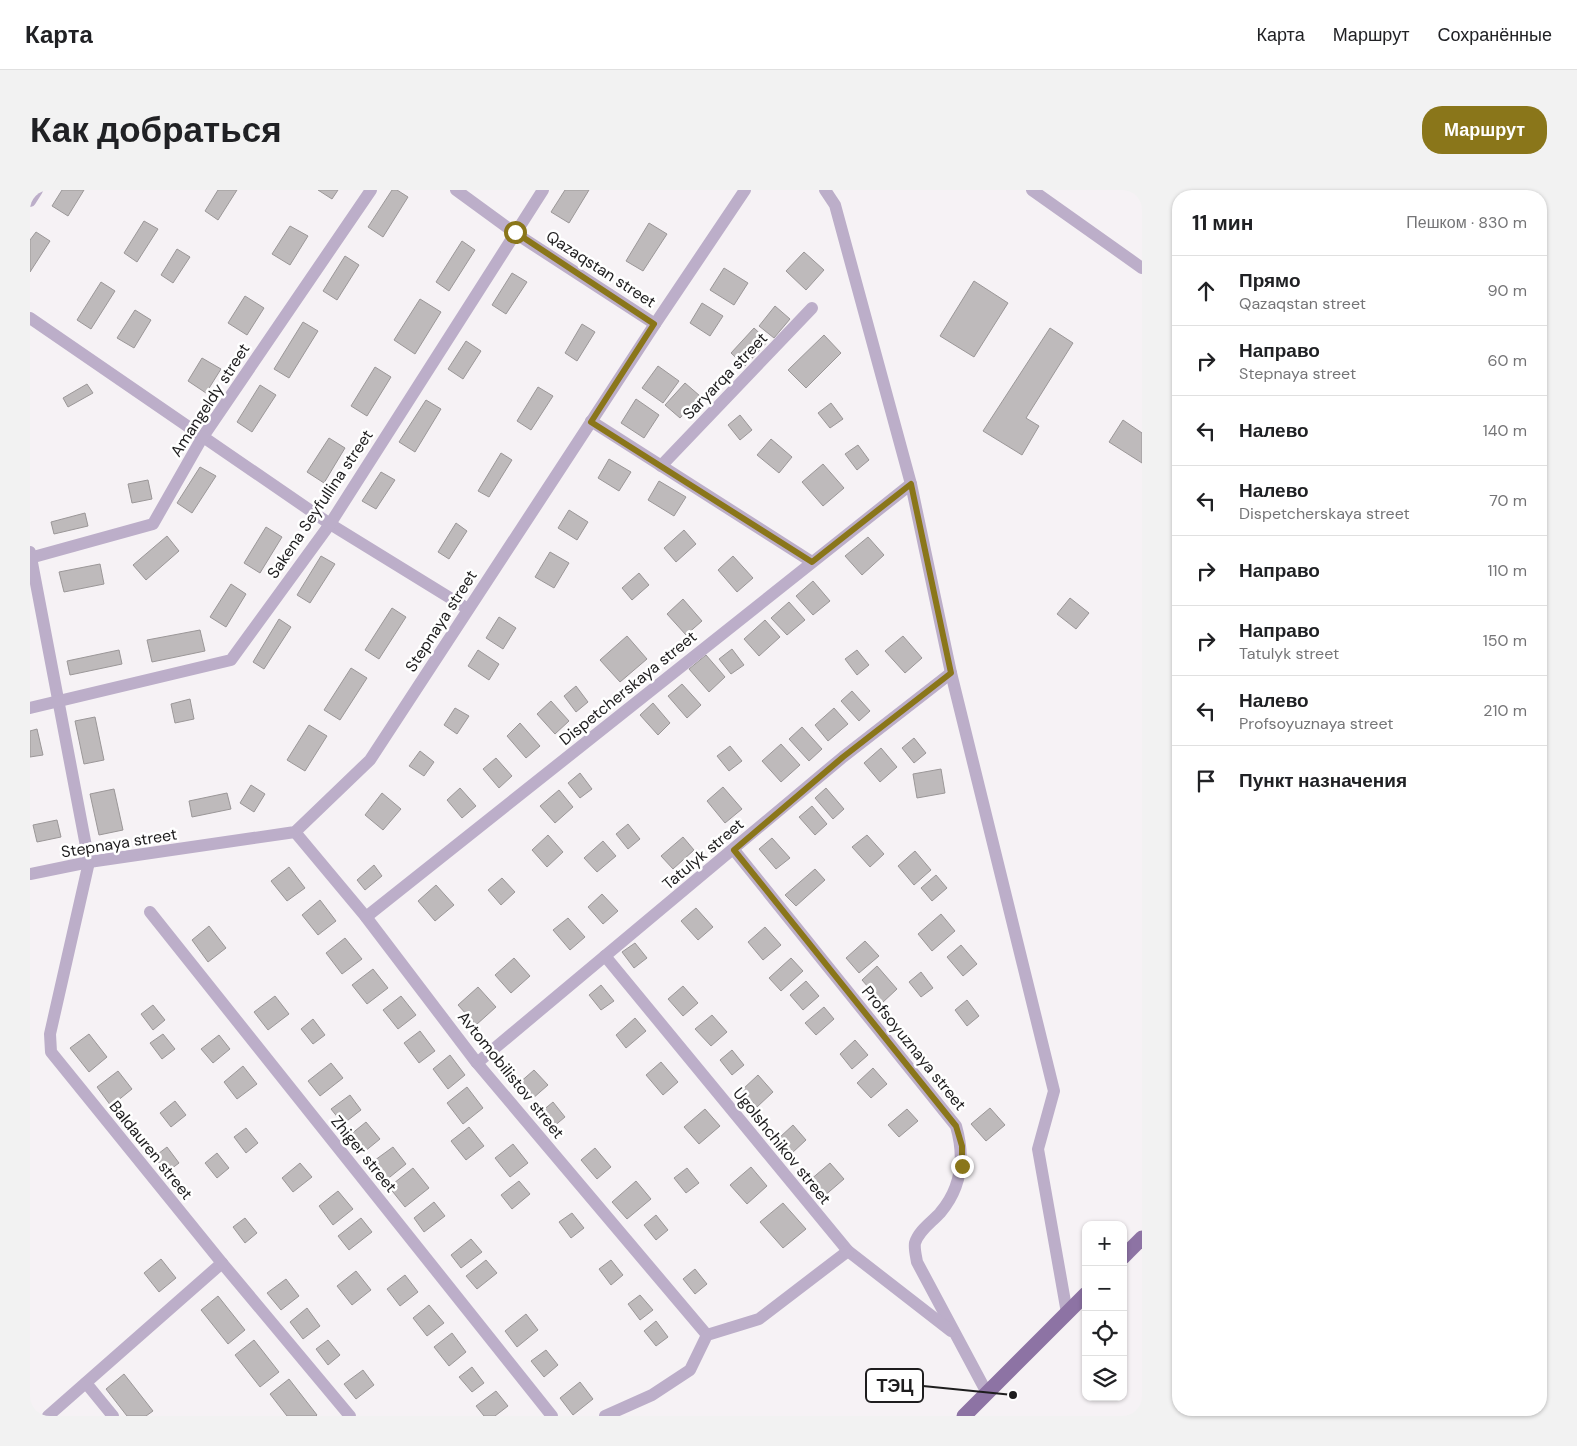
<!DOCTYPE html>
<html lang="ru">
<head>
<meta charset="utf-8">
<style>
	body { margin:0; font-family:"DM Sans",sans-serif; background:#f2f2f2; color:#202124 }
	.controls { position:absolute; right:15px; bottom:15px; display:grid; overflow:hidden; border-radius:10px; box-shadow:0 1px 4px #0004 }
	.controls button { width:45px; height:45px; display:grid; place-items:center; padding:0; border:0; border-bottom:1px solid #e0e0e0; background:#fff; color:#202124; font:25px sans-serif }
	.stop { position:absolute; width:15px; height:15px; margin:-11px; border:4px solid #8a761a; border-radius:50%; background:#fff }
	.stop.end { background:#8a761a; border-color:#fff; box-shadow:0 1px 5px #0008 }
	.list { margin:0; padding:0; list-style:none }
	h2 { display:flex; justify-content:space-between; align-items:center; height:65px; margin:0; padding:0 20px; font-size:21px }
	h2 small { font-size:16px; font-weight:400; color:#757577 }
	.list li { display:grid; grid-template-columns:32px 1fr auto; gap:15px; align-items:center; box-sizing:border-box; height:70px; padding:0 20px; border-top:1px solid #e0e0e0 }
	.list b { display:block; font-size:19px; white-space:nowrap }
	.list p { margin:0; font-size:16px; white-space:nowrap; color:#757577 }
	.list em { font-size:16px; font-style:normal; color:#757577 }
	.icon { flex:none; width:28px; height:28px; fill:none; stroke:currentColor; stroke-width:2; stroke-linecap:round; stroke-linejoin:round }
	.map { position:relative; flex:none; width:1112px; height:1226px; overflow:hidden; border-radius:20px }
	header { display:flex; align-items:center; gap:30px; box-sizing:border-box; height:70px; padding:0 25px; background:#fff; border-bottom:1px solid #e0e0e0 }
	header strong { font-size:24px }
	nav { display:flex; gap:28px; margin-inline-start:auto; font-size:18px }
	.intro { display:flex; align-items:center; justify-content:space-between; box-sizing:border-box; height:120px; padding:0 30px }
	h1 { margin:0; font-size:35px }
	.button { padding:12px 22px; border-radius:20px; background:#8a761a; color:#fff; font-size:18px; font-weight:700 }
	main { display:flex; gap:30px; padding:0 30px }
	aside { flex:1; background:#fff; border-radius:20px; box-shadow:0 1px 4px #0004 }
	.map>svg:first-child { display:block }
</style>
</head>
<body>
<header>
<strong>Карта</strong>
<nav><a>Карта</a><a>Маршрут</a><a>Сохранённые</a></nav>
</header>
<div class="intro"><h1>Как добраться</h1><a class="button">Маршрут</a></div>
<main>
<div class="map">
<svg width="1112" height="1226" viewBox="0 0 1112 1226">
	<rect width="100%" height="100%" fill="#f6f2f5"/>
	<!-- building -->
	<g fill="#bebabb" stroke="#9b9798">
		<path d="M32,0H54L38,26L22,16Z"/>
		<path d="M188,0H207L188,30L175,21Z"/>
		<path d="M288,0H308L302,9Z"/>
		<path d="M362,0H367L378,7L353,47L338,37Z"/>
		<path d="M535,0H559L539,33L521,22Z"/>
		<path d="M114,31L128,39L107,72L94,63Z"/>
		<path d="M619,33L637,44L613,81L596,71Z"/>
		<path d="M260,36L278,46L260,75L242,64Z"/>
		<path d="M6,42L20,51L0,82V50Z"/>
		<path d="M432,51L445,60L419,101L406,92Z"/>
		<path d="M147,59L160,67L143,93L131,85Z"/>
		<path d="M774,62L794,80L776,100L756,81Z"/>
		<path d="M315,66L329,75L307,110L293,101Z"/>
		<path d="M694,78L718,93L704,115L680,100Z"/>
		<path d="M482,83L497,92L476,124L462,115Z"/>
		<path d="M944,91L978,113L944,167L910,146Z"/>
		<path d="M71,92L85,101L61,139L47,130Z"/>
		<path d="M215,106L234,118L217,145L198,133Z"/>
		<path d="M390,109L411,122L385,164L364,150Z"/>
		<path d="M672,113L693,126L680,146L660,133Z"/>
		<path d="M745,116L760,129L744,148L729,136Z"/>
		<path d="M105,120L121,130L104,158L87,148Z"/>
		<path d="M273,132L288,141L259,188L244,179Z"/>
		<path d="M552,134L565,142L547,171L535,163Z"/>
		<path d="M724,138L738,151L715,176L701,163Z"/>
		<path d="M1020,138L1043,153L996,228L1009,236L992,265L953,241Z"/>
		<path d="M794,145L811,163L776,198L758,180Z"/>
		<path d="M436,151L451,161L433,189L418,179Z"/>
		<path d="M172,168L191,179L176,203L158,191Z"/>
		<path d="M628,176L649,191L633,213L612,198Z"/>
		<path d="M345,177L361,187L337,226L321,216Z"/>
		<path d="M655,193L670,206L650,228L635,215Z"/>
		<path d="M57,194L63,203L38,217L33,208Z"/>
		<path d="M230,195L246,205L222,242L207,232Z"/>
		<path d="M508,197L523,206L501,240L487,231Z"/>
		<path d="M606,209L629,225L614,248L591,233Z"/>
		<path d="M396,210L411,219L385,262L369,252Z"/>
		<path d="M801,213L813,229L800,238L788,223Z"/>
		<path d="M710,225L722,240L710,250L698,235Z"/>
		<path d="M1093,230L1112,243V273L1079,252Z"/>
		<path d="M299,248L315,258L294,293L277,282Z"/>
		<path d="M741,249L762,267L749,283L727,265Z"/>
		<path d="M828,255L839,270L827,280L815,264Z"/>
		<path d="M471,263L482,270L459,307L448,301Z"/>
		<path d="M579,269L601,282L589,301L568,288Z"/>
		<path d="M793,274L814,298L793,316L772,292Z"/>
		<path d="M170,277L186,286L162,323L147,313Z"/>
		<path d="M351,282L365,290L346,319L332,311Z"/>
		<path d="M118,290L122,309L102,313L98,294Z"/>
		<path d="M629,291L656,307L644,326L618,310Z"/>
		<path d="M539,320L558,332L547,350L528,338Z"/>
		<path d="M55,323L58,336L24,344L21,332Z"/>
		<path d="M426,333L437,341L419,369L408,362Z"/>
		<path d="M236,337L252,347L230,383L214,373Z"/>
		<path d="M654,340L666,354L646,372L634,358Z"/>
		<path d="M137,346L149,361L116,390L103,375Z"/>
		<path d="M838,347L854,365L832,385L815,366Z"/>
		<path d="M520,362L539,373L524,398L505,387Z"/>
		<path d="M291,366L305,374L280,413L267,405Z"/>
		<path d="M703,366L723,388L707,402L688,380Z"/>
		<path d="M70,374L74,394L34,402L29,382Z"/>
		<path d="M609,383L619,395L602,410L592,398Z"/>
		<path d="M783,391L800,411L783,425L766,406Z"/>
		<path d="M201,394L216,404L196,437L180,427Z"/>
		<path d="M1040,408L1059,423L1046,439L1027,424Z"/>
		<path d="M653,409L672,431L656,445L637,424Z"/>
		<path d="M759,412L775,430L757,445L741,428Z"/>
		<path d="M362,418L376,427L349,469L335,460Z"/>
		<path d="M469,427L486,438L473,459L456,448Z"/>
		<path d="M249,429L261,437L234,479L223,472Z"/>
		<path d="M735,430L750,447L729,466L714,449Z"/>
		<path d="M170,440L175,461L122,472L117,450Z"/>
		<path d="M597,446L617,469L590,492L570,470Z"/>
		<path d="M873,446L892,468L875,483L855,461Z"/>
		<path d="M702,459L714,475L701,484L689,469Z"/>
		<path d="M89,460L92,474L40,485L37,471Z"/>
		<path d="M448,460L469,474L459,490L438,476Z"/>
		<path d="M827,460L839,475L827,485L815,469Z"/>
		<path d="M676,465L695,487L679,502L659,479Z"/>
		<path d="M321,478L337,488L310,530L294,520Z"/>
		<path d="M652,494L671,515L657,528L638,506Z"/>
		<path d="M546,496L558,512L546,522L534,506Z"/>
		<path d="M822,501L840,521L829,531L811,511Z"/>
		<path d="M160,509L164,529L145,533L141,514Z"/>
		<path d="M521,511L539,531L525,544L507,524Z"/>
		<path d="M623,513L640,533L628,545L610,525Z"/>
		<path d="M425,518L439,526L427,544L414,535Z"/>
		<path d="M804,518L818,534L798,551L785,535Z"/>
		<path d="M65,527L74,570L54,574L45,531Z"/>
		<path d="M490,533L510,556L496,568L477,546Z"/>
		<path d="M279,535L297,546L275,581L257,570Z"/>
		<path d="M772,537L792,559L779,571L759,549Z"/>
		<path d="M7,539L13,565L0,567V541Z"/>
		<path d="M884,548L896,563L884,573L872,558Z"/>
		<path d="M751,554L770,575L751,592L732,571Z"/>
		<path d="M700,556L712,571L699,581L687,566Z"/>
		<path d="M851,558L867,577L850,592L834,573Z"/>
		<path d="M390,561L404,572L394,586L379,576Z"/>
		<path d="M466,568L482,586L469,598L453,579Z"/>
		<path d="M911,579L915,603L887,608L883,584Z"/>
		<path d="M550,583L562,599L550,608L538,593Z"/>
		<path d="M221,595L235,604L224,622L210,613Z"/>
		<path d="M693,597L712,619L695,633L677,611Z"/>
		<path d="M430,598L446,616L432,628L417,610Z"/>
		<path d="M796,598L814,619L803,629L785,608Z"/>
		<path d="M84,599L93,640L69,645L60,604Z"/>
		<path d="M529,600L543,617L525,633L510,616Z"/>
		<path d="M197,603L201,619L162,627L159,611Z"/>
		<path d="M352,603L371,619L353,640L335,625Z"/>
		<path d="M782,616L797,634L785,645L769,627Z"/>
		<path d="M27,630L31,647L7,652L3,635Z"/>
		<path d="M598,634L610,649L598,659L586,644Z"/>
		<path d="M518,645L533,662L517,677L502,660Z"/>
		<path d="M837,645L854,664L840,677L822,657Z"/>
		<path d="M653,647L664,660L643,679L631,666Z"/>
		<path d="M742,648L760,668L746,679L729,659Z"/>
		<path d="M573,651L586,666L567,682L554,668Z"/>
		<path d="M885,661L901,680L884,695L868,676Z"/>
		<path d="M344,675L352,686L335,700L327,690Z"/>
		<path d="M259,677L275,698L257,711L241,691Z"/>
		<path d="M785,679L795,690L766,716L755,705Z"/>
		<path d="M906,685L917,698L902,711L891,698Z"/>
		<path d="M472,688L485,702L471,715L458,700Z"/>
		<path d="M406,695L424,715L405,731L388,711Z"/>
		<path d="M572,704L588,721L573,734L558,717Z"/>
		<path d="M290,710L306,731L288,745L272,725Z"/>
		<path d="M666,718L683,737L668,750L651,731Z"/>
		<path d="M911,724L925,741L902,761L888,744Z"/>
		<path d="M538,728L555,747L540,760L523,740Z"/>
		<path d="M179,736L196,758L178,772L162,750Z"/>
		<path d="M735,737L751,755L733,770L718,752Z"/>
		<path d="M315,748L332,769L312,784L296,763Z"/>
		<path d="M835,751L849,766L829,783L816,768Z"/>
		<path d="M605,753L617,768L604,778L592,762Z"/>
		<path d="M931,755L947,774L933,786L917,767Z"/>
		<path d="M484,768L500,786L481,803L465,785Z"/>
		<path d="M761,768L773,781L751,801L739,788Z"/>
		<path d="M847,776L867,799L852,813L832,790Z"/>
		<path d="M343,779L358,798L337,814L322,795Z"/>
		<path d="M891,782L903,798L891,807L879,792Z"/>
		<path d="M776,791L789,806L773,820L760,805Z"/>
		<path d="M571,795L584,811L571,820L559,805Z"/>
		<path d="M653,796L668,813L653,826L638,809Z"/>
		<path d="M448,797L466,817L446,835L428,815Z"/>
		<path d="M245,806L259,824L238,840L224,822Z"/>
		<path d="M371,806L386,825L368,839L353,820Z"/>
		<path d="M937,810L949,826L937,836L925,820Z"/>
		<path d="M123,815L135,830L123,840L111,824Z"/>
		<path d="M794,817L804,829L786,845L775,833Z"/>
		<path d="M682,825L697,842L681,856L665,839Z"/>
		<path d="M605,828L616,841L596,858L586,845Z"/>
		<path d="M283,829L295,845L283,854L271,839Z"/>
		<path d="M390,841L405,861L389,873L374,853Z"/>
		<path d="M59,844L77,867L59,882L40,858Z"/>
		<path d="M133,844L145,859L132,869L120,853Z"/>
		<path d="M189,845L200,859L183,873L171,859Z"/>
		<path d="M825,850L838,865L822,879L810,864Z"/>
		<path d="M702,860L714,875L702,885L690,870Z"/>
		<path d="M420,865L435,885L418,899L403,879Z"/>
		<path d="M631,872L648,892L633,905L616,885Z"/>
		<path d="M301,873L313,888L290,906L278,891Z"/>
		<path d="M213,876L227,894L207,909L194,892Z"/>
		<path d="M843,878L857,894L841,908L827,893Z"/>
		<path d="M504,880L518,895L502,909L488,894Z"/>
		<path d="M88,881L102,899L81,916L67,897Z"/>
		<path d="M728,885L743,902L727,917L712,900Z"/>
		<path d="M437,897L453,918L433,934L417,913Z"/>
		<path d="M320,905L331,920L313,934L301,919Z"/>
		<path d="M145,911L156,925L141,937L130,923Z"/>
		<path d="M523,912L535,927L523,937L511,922Z"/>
		<path d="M960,918L975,935L956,951L941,934Z"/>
		<path d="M675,919L690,936L669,954L654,937Z"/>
		<path d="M877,919L888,931L869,947L858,935Z"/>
		<path d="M336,932L350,949L334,962L320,945Z"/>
		<path d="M763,935L776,950L762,963L749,948Z"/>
		<path d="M439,937L454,956L436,970L421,951Z"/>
		<path d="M216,938L228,953L216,963L204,947Z"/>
		<path d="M483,954L498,973L480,987L465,968Z"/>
		<path d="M137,957L149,973L137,982L124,967Z"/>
		<path d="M363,957L376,974L355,991L341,973Z"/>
		<path d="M565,958L581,977L567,989L551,970Z"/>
		<path d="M187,963L199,978L187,988L175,973Z"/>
		<path d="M270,973L282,987L263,1002L252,988Z"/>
		<path d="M800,973L814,989L793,1007L779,991Z"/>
		<path d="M721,977L737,996L717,1014L700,995Z"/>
		<path d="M383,978L399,998L375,1017L359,997Z"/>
		<path d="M657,978L669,993L656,1003L644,988Z"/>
		<path d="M489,991L500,1004L482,1019L471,1005Z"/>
		<path d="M606,991L621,1009L597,1029L582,1012Z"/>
		<path d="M308,1001L323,1019L303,1035L289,1016Z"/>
		<path d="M404,1012L415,1026L394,1042L384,1028Z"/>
		<path d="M753,1013L776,1039L753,1058L730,1032Z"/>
		<path d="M542,1023L554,1038L541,1048L529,1032Z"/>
		<path d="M626,1025L638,1040L626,1050L614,1035Z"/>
		<path d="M215,1028L227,1043L215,1053L203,1037Z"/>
		<path d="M331,1028L342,1042L319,1060L308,1046Z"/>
		<path d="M441,1049L452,1062L431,1078L421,1065Z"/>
		<path d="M131,1069L146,1088L129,1102L114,1083Z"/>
		<path d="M456,1070L467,1083L447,1099L436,1086Z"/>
		<path d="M581,1070L593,1085L581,1095L569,1079Z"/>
		<path d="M665,1079L677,1094L665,1104L653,1089Z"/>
		<path d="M326,1081L341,1100L322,1115L307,1096Z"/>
		<path d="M375,1085L388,1102L370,1116L357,1099Z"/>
		<path d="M256,1089L269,1106L251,1120L237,1103Z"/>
		<path d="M610,1105L623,1120L610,1130L598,1114Z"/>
		<path d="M188,1106L215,1140L198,1154L171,1120Z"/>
		<path d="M399,1115L414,1133L397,1146L383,1128Z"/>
		<path d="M277,1118L290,1136L273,1149L260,1132Z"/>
		<path d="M496,1124L508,1140L487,1157L475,1141Z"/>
		<path d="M626,1131L638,1147L626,1156L614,1141Z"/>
		<path d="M422,1143L436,1162L419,1176L404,1157Z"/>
		<path d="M224,1150L249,1182L230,1197L205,1165Z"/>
		<path d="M298,1150L310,1165L298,1175L286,1159Z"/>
		<path d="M516,1160L528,1175L514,1187L501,1171Z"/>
		<path d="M442,1177L454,1193L442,1202L429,1187Z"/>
		<path d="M333,1180L344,1195L326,1209L314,1194Z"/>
		<path d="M94,1184L123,1221L116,1226H97L76,1199Z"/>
		<path d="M259,1189L287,1225L286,1226H257L240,1204Z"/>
		<path d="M550,1192L563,1209L543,1225L530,1208Z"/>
		<path d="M466,1201L478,1216L465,1226H454L446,1216Z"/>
	</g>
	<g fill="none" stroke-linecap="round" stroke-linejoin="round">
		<!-- minor -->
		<g stroke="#bcaec9" stroke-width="12">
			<path d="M426,0L485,43L625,134"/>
			<path d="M795,0L805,15L881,294L921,483L1024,901L1008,959L1037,1123"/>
			<path d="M1002,0L1112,78"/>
			<path d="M0,11L7,0"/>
			<path d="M0,128L300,334L438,419"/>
			<path d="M561,231L782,372"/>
			<path d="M631,276L782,118"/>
			<path d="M0,362L59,672L20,844L21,862L192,1073L320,1226"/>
			<path d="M0,368L123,334L172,248L341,0"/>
			<path d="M0,518L201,470L300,334L513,0"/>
			<path d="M265,642L336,727L447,873L677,1145"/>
			<path d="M704,660L926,936C935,967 932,997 910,1023C902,1032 889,1040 885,1053C884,1058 886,1066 887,1072L957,1203"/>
			<path d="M0,684L59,672L265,642L340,570L625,134L715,0"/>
			<path d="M120,722L522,1226"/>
			<path d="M336,727L881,294"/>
			<path d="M575,766L818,1061L921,1141"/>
			<path d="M447,873L813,567L921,483"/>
			<path d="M56,1193L83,1226"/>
			<path d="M18,1226L192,1073"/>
			<path d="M575,1226L622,1205L660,1180L677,1145L729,1129L818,1061"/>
		</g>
		<!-- major -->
		<g stroke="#8d73a4" stroke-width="15">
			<path d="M1093,1067L1112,1048"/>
			<path d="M934,1226L1056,1104"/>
		</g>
	</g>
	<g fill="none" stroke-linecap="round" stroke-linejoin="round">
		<!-- route -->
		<path stroke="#8a761a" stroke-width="6" d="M485,42L624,134L561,232L782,372L881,294L921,483L813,567L704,660L926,936L932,956V976"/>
	</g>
	<g text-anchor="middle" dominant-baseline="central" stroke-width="5" stroke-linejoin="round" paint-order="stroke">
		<!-- street labels -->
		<g font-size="16" fill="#1e1d1e" stroke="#fff">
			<text transform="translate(571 79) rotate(33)">Qazaqstan street</text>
			<text transform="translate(695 186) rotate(-46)">Saryarqa street</text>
			<text transform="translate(180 210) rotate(-57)">Amangeldy street</text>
			<text transform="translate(290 314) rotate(-56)">Sakena Seyfullina street</text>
			<text transform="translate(411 431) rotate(-57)">Stepnaya street</text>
			<text transform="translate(598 498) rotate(-39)">Dispetcherskaya street</text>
			<text transform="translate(89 653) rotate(-9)">Stepnaya street</text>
			<text transform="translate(673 664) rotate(-40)">Tatulyk street</text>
			<text transform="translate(884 858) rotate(51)">Profsoyuznaya street</text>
			<text transform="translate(481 885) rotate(51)">Avtomobilistov street</text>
			<text transform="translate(752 956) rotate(51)">Ugolshchikov street</text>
			<text transform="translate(121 960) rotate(51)">Baldauren street</text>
			<text transform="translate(334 964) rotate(51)">Zhiger street</text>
		</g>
	</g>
	<!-- callouts -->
	<path fill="none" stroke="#1e1d1e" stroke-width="2" d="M983 1205L893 1196"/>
	<circle fill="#1e1d1e" stroke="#fff" stroke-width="2" cx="983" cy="1205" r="5"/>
	<rect fill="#fff" stroke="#1e1d1e" stroke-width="2" x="836" y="1179" width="57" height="33" rx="5"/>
	<g font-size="18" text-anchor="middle" font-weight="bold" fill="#1e1d1e">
		<text x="865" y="1202">ТЭЦ</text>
	</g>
</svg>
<div class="controls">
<button>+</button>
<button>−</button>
<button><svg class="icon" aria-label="locate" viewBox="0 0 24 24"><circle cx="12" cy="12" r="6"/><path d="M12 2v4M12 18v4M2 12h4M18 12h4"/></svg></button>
<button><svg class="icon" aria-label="layers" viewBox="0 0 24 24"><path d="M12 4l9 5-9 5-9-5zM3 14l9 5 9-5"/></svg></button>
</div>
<div class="stop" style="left:485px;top:42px"></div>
<div class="stop end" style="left:932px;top:976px"></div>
</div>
<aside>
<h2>11 мин<small>Пешком · 830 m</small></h2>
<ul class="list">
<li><svg class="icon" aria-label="ahead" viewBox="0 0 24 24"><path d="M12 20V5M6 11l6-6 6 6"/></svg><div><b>Прямо</b><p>Qazaqstan street</p></div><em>90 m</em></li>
<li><svg class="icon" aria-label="right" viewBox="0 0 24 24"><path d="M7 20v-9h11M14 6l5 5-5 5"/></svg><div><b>Направо</b><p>Stepnaya street</p></div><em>60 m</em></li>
<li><svg class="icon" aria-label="left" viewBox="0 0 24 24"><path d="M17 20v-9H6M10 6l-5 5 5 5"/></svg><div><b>Налево</b></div><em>140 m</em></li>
<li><svg class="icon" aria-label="left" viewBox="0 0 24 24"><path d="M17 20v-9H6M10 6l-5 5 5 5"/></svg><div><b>Налево</b><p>Dispetcherskaya street</p></div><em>70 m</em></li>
<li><svg class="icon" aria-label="right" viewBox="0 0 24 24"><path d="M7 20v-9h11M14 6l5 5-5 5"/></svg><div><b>Направо</b></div><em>110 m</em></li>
<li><svg class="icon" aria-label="right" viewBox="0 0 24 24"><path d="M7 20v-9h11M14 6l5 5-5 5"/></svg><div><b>Направо</b><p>Tatulyk street</p></div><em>150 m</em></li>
<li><svg class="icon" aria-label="left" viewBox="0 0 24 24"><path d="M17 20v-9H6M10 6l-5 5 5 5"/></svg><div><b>Налево</b><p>Profsoyuznaya street</p></div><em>210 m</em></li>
<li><svg class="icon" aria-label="arrive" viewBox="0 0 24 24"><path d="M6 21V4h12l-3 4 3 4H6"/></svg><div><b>Пункт назначения</b></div></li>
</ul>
</aside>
</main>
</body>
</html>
